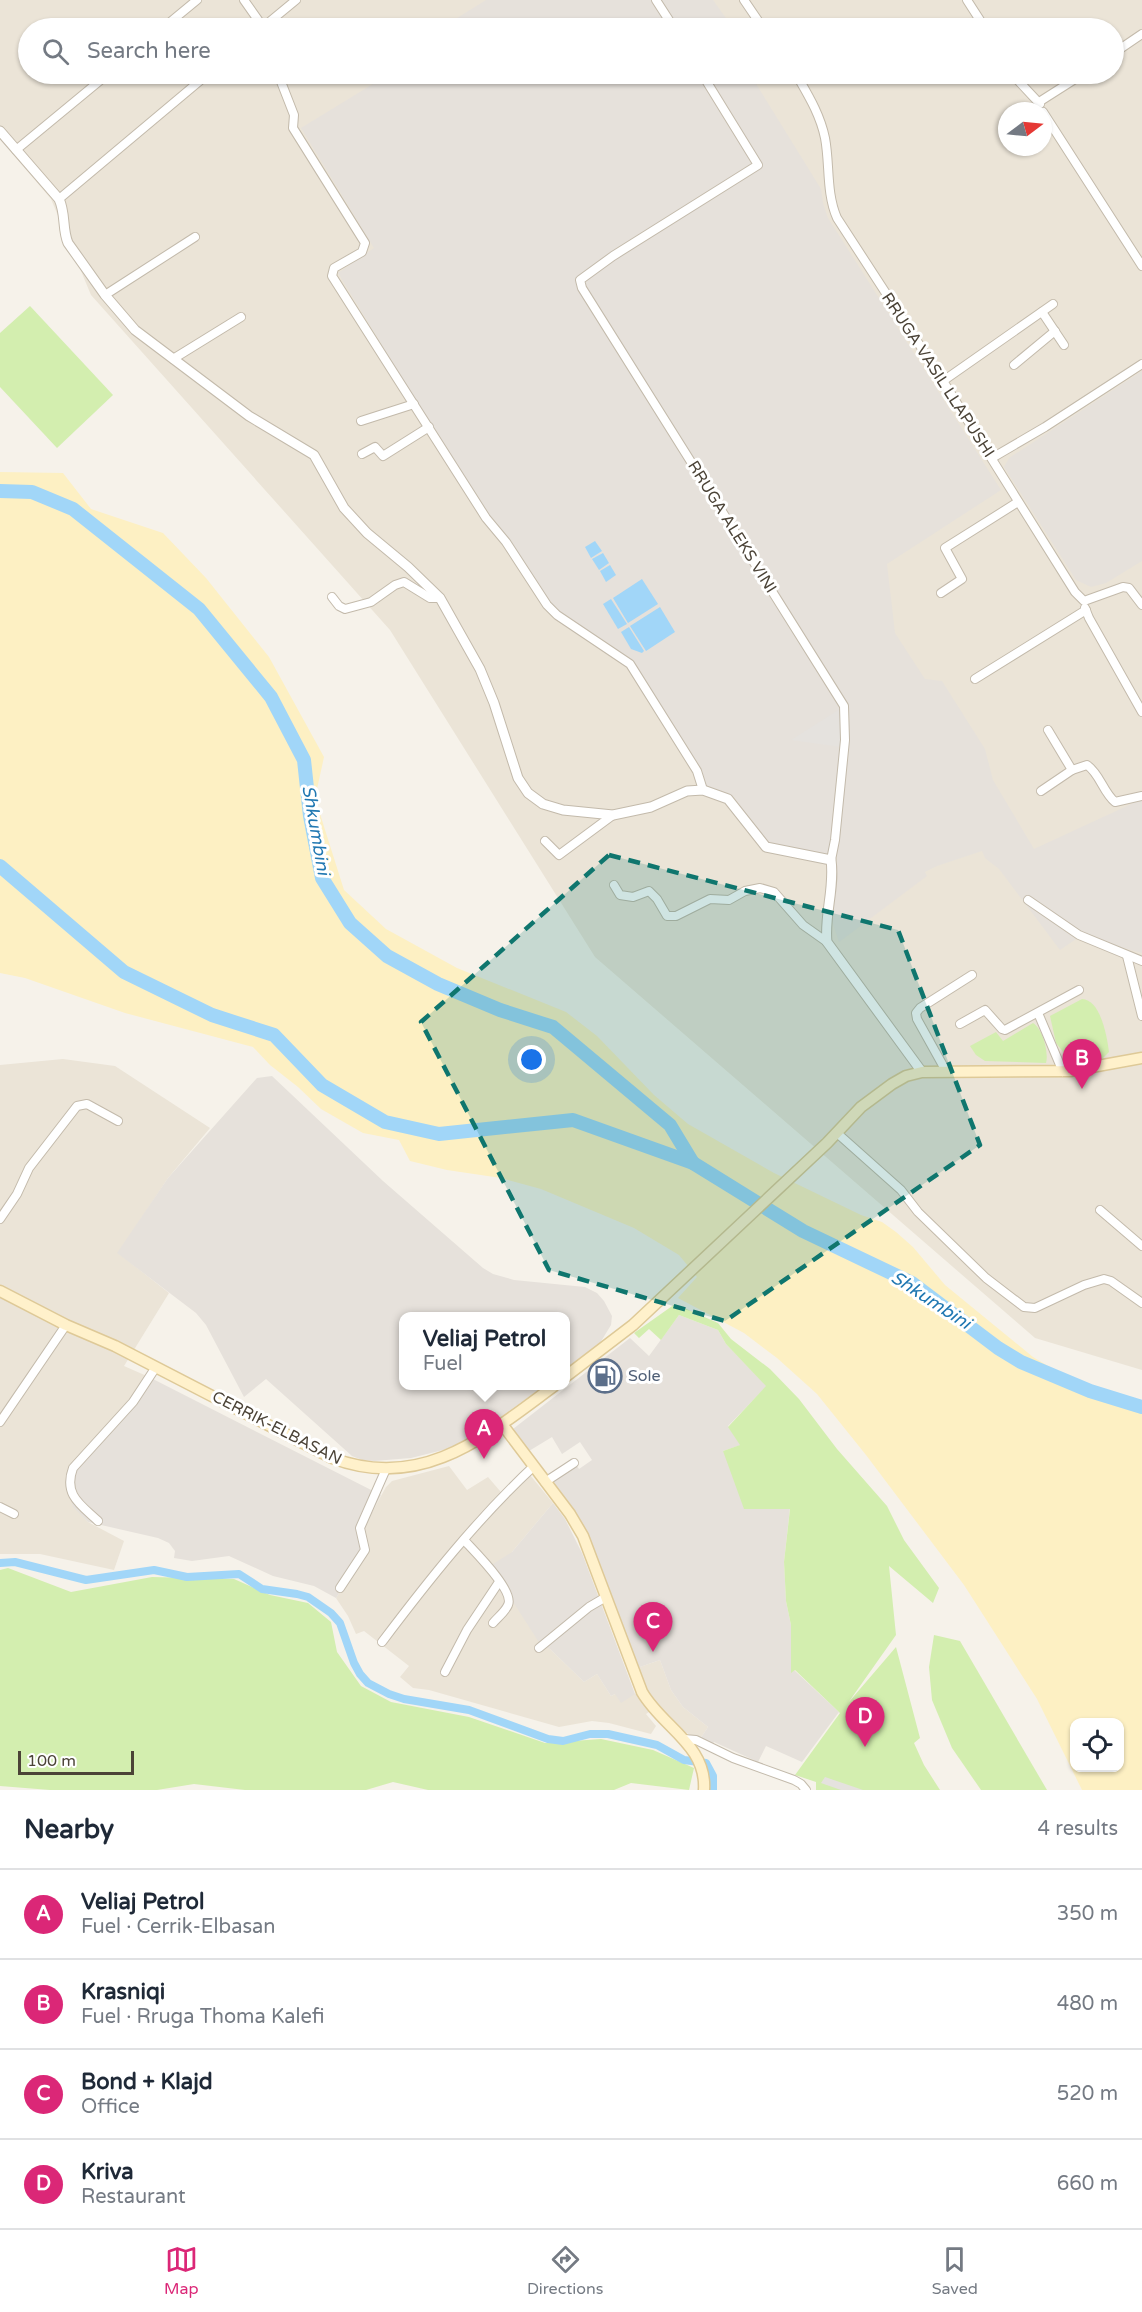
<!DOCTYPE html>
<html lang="en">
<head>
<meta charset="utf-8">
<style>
	body { margin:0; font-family:"Varela Round",sans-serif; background:#f2f2f3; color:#1f2937 }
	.controls { position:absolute; right:18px; bottom:18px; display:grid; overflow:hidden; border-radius:12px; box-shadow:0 2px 4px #0004 }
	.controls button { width:54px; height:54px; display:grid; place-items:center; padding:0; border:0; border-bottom:2px solid #e0e1e3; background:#fff; color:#1f2937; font:30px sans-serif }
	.compass { position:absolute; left:998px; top:102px; width:54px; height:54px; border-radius:50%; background:#fff; box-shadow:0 2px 4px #0004; rotate:74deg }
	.scale { position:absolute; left:18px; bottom:15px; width:116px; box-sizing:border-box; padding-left:6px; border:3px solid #4b4337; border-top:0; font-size:16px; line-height:21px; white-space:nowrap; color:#4b4337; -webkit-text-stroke:4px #fff; paint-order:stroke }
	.you { position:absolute; left:532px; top:1060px; width:21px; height:21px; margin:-15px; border:4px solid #fff; border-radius:50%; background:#1a73e8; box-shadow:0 0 0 9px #1a73e833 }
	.badge { display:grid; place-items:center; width:39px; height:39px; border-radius:50%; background:#db2777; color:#fff; font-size:20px; font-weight:700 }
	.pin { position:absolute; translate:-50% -50px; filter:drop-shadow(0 2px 3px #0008) }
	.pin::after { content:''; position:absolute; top:32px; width:21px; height:18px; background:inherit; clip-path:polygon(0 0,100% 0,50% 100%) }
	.popup { position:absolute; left:399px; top:1312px; width:171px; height:78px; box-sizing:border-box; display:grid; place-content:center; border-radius:12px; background:#fff; filter:drop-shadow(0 2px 4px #0005); font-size:20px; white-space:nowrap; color:#747a83 }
	.popup b { font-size:22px; color:#1f2937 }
	.popup::after { content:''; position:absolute; left:50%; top:100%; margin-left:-12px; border:12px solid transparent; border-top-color:#fff }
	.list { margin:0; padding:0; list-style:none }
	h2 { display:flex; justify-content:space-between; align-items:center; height:78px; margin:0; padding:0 24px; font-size:26px }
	h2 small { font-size:20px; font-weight:400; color:#747a83 }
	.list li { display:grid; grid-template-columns:39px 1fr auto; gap:18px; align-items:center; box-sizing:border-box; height:90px; padding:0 24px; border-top:2px solid #e0e1e3 }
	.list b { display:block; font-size:22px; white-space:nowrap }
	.list p { margin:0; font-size:20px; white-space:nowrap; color:#747a83 }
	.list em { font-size:20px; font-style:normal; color:#747a83 }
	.icon { flex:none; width:33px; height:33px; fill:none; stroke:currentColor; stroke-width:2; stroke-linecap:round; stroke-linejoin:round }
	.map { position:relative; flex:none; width:1142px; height:1790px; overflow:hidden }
	.search { position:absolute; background:#fff; box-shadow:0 2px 4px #0004; left:18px; right:18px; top:18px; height:66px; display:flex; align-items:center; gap:15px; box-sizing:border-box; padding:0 21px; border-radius:33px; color:#747a83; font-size:22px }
	.sheet { height:438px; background:#fff }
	nav { display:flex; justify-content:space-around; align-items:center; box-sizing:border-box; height:84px; border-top:2px solid #e0e1e3; background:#fff; font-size:16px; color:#747a83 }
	nav a { display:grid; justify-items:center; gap:3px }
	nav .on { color:#db2777 }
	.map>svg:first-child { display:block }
</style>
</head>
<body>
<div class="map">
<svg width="1142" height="1790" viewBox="0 0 1142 1790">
	<rect width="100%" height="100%" fill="#f6f2ea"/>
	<!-- residential -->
	<g fill="#ebe4d7" fill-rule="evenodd">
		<path d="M0,0H1142V1370L1035,1338L595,957L390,630L91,295L51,199L0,139ZM28,28H1114V74H28ZM1007,111H1043V147H1007Z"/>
		<path d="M63,1059L115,1066L210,1128L168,1178L118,1253L169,1293L124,1366L149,1377L69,1492L74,1507L88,1522L124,1541L114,1570L40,1554H0V1065Z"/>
		<path d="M449,1466L467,1490L488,1477L506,1498L530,1475L553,1503L512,1552L550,1649L584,1682L597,1674L611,1696L615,1694H635L645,1689L637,1668L660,1660L671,1690L683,1707L708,1727L700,1739L684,1732L655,1708L646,1714L656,1726L651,1734L609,1723L592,1721L559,1727L429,1690L413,1688L400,1677L409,1666L364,1631L356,1634L348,1616L336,1598L367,1549L364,1533L366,1523L386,1487L392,1481Z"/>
	</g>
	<!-- industrial -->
	<g fill="#e6e1db">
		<path d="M486,0H713L733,28H441Z"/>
		<path d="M385,74H750L821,189L823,203L828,218L1001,490L887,564L895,633L925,679L942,681L985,749L993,780L1034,849L1142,799V953L1114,945L1085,933L1060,950L999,869L985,858L982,851L937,866L925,872L927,876L839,942L832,921L837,856L766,844L734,797L709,790L632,665L553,612L493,518L488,520L338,273L374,248L301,128L386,76Z"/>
		<path d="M1142,371V561L1106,583L1091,587L1076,580L1004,467L1009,458Z"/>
		<path d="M272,1076L383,1181L483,1268L493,1274L514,1280L585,1287L597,1293L604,1301L612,1316L611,1325L597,1348L565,1370V1316H403V1386H544L477,1434L451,1448L411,1458L374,1461L362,1460L352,1456L266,1379L244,1397L206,1325L196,1313L117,1253L168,1178L257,1078Z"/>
		<path d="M679,1315L718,1330L726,1344L767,1386L728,1426L741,1445L723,1451L790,1508L784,1562L786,1601L791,1625V1672L794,1670L839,1712L802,1762L766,1746L758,1762L714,1742L711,1746L700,1739L708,1727L683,1707L671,1690L660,1660L637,1668L604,1579L551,1483L577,1466L579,1469L592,1460L580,1442L562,1454L552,1437L529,1451L513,1429L630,1338L649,1356Z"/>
		<path d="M149,1377L381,1495L366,1523L364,1533L367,1549L336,1598L314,1586L273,1576L229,1556L192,1561L174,1558L175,1551L169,1543L158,1538L88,1522L73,1507L69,1492L73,1471Z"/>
		<path d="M553,1503L565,1519L582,1553L635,1694L621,1703L615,1694L611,1696L597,1674L584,1682L550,1649L540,1644L490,1566L512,1552Z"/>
	</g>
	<!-- green -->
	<g fill="#d3eeaf">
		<path d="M30,306L113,395L57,448L0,387V333Z"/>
		<path d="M1082,999C1101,1000 1107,1037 1109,1052L1103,1058L1072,1063L1056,1043L1050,1016Z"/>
		<path d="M1033,1023C1043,1029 1049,1053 1046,1063L985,1061L976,1055L970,1046L996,1032L1003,1041Z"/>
		<path d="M675,1304L718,1323L731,1339L770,1369L799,1399L837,1449L887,1506L904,1540L939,1588L933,1603L889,1566L896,1635L848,1703L896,1647L920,1738L914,1743L924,1765L940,1790H816V1782L795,1775L840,1713L795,1670L791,1673V1625L786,1601L784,1562L790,1509H744L723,1451L740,1445L728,1427L766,1386L726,1344L718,1330L679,1315L661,1340L649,1329L639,1338L634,1333Z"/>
		<path d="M8,1568L71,1592L152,1577L234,1579L270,1595L308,1603L331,1622L337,1652L361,1686L391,1702L469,1717L545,1743L601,1739L653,1750L694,1768L689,1790L631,1783L614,1790H428L393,1782L366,1790H245L194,1784L157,1790H50L0,1786V1570Z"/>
		<path d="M934,1635L960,1641L1047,1790H981L952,1748L932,1700L929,1667Z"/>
	</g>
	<!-- sand -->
	<path fill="#fdf0c3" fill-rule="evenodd" d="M0,472L63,473L91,509L163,533L206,578L269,657L324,757L315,798L344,890L386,929L457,968L566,1012L597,1036L654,1095L688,1124L774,1173L861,1215L882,1222L896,1232L913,1247L945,1285L1033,1357L1058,1372L1095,1386L1142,1401V1790H1082L1037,1699L964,1585L866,1455L817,1394L777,1358L744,1333L678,1298L697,1277L679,1255L634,1228L541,1189L501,1178L447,1170L410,1161L399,1140L363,1133L321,1109L298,1087L270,1065L253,1047L125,1013L25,978L0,973ZM1074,1722H1120V1768H1074Z"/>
	<!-- parking -->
	<g fill="#e5e2de">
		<path d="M840,709L841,747L791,740Z"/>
		<path d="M825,1777L863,1790H841L821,1783Z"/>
	</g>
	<!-- water -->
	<g fill="#a1d6f8">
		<path d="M595,541L602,551L591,558L585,547Z"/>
		<path d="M603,553L609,563L599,570L592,559Z"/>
		<path d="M610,565L616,575L606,582L600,571Z"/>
		<path d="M642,579L658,604L628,623L613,598Z"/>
		<path d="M611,599L627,624L618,629L603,604Z"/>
		<path d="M660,607L675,632L646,651L630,626Z"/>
		<path d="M629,627L644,651L642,653L631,649L621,632Z"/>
	</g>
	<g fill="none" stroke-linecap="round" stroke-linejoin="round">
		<!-- canal -->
		<path stroke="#a1d6f8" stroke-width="8" d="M0,1563L15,1562L86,1580L154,1570L187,1577L239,1574L262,1589L297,1594L308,1597L331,1613L340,1623L354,1663L360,1674L368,1683L389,1694L404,1699L469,1710L548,1739L563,1741L590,1734H608L657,1745L684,1760L706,1763L713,1776V1790"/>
		<!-- river -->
		<g stroke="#a1d6f8" stroke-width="14">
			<path d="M0,491L32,492L73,509L199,609L271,697L304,760L310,816L322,878L350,923L387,956L438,984L500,1010L553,1027L670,1125L693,1163"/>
			<path d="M0,866L124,972L212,1015L274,1035L322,1085L385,1122L439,1134L573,1120L693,1163L803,1231L912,1283L998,1348L1021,1362L1090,1391L1142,1407"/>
		</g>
		<!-- minor casing -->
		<g stroke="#c3baab" stroke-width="10">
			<g id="minor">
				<path d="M244,0L263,27"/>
				<path d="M656,0L674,28"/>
				<path d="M744,0L763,28"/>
				<path d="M967,0L985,28"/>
				<path d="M163,28L197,0"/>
				<path d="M262,28L296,0"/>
				<path d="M1114,53L1142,34"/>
				<path d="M278,74L294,115L293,128L365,243L362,252L334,268L332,276L486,518L506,542L547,605L557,615L630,664L697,771L703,790"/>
				<path d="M702,74L758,165L613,256L580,280L582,288L844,706L845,740L835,840L831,860"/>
				<path d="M796,74C808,95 820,114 825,138C830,164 826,193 837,218L943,381L1075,592L1084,601L1123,587L1129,588L1142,605"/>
				<path d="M1012,74L1040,104"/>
				<path d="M1039,102L1083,74"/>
				<path d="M1043,112L1142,266"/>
				<path d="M16,150L108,74"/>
				<path d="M59,199L208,74"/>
				<path d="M105,295L195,237"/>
				<path d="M1042,312L1064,345"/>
				<path d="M173,359L241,317"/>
				<path d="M1014,365L1055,331"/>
				<path d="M943,381L1053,304"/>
				<path d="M361,421L414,404"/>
				<path d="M362,454L375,447L383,456L429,427"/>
				<path d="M992,458L1045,427L1142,364"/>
				<path d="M941,593L962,579L945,548L1018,502"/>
				<path d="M332,597L339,606L345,609L371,602L395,585L404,582L430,598H440"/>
				<path d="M1085,608L1089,618L1142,712"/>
				<path d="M975,679L1086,610"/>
				<path d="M1048,730L1072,770"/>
				<path d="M1041,791L1072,770L1087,765C1100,774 1103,792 1115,802L1142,796"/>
				<path d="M545,841L559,855L613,815"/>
				<path d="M614,885L620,895L633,897L649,891L657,899L667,916H676L710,899L729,900L745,891L760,888L774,892L803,925L827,942"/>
				<path d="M1028,900L1079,935L1142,961"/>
				<path d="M1127,956L1142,1016"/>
				<path d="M1038,1013L1063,1072"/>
				<path d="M960,1024L985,1010L1002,1029L1005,1030L1079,990"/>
				<path d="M946,1071L917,1019L916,1013L920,1008L972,975"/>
				<path d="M837,1133L901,1190L918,1212L986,1278L1024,1307L1035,1308L1084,1285L1104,1279L1111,1281L1142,1303"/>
				<path d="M1100,1210L1142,1246"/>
				<path d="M0,1219L17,1194L29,1168L77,1106L87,1104L118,1121"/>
				<path d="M0,1422L66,1325"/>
				<path d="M545,1482L574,1463"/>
				<path d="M0,1507L14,1514"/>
				<path d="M98,1521C81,1505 63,1495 73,1468L133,1402L156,1367"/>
				<path d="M464,1540C473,1550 515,1591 508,1605C505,1612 497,1618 493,1623"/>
				<path d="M340,1588L365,1550L360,1528L386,1469"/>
				<path d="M382,1642C428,1581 477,1519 534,1466"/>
				<path d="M539,1648L589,1607L606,1597"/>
				<path d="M445,1672L467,1630L499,1582"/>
				<path d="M684,1739L696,1740L733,1758L794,1780L801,1784L806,1790"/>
			</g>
		</g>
		<!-- tertiary casing -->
		<g stroke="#c3baab" stroke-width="11">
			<path id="tertiary" d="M0,131L59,199C66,214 62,229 68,243L105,295L135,330L249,416L314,455L344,508L367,533L408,567L440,598L480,669L494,703L518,778L528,793L543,804L563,810L613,815L651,807L687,791L703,790L728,799L766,847L831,860C835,888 824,915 827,942L922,1072"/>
		</g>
		<!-- secondary casing -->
		<g stroke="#dec997" stroke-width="13">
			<g id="secondary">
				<path d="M0,1291L66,1325L115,1346L332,1458C422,1492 486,1436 554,1386"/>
				<path d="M565,1377L633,1325L827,1143L861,1107L892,1084L906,1076L922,1072L1070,1071L1142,1058"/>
				<path d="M502,1424L570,1514L583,1536L642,1692C662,1727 707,1745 704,1790"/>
			</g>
		</g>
		<!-- minor -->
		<use href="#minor" stroke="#fff" stroke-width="8"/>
		<!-- tertiary -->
		<use href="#tertiary" stroke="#fff" stroke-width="9"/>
		<!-- secondary -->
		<use href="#secondary" stroke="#fff1cb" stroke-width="10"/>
	</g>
	<!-- marked area -->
	<path fill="#0f766e" fill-opacity="0.2" stroke="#0f766e" stroke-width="4.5" stroke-dasharray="12 8" stroke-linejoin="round" d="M609,855L898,930L980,1145L725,1321L549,1270L421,1022Z"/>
	<!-- icons -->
	<defs>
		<g id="fuel-ring" transform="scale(1.725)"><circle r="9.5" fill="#fff" stroke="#5c6f8a" stroke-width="1.5"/><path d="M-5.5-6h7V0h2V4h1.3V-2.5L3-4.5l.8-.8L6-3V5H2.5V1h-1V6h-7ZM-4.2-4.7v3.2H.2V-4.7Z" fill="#5c6f8a"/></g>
	</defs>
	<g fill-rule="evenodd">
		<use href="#fuel-ring" x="605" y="1376"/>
	</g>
	<g text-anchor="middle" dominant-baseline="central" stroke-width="6" stroke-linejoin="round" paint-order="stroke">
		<!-- street labels -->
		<g font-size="16" fill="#4b4337" stroke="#fff">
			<text transform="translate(938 375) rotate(57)">RRUGA VASIL LLAPUSHI</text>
			<text transform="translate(732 527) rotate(58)">RRUGA ALEKS VINI</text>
			<text transform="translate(277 1428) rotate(27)">CERRIK-ELBASAN</text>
		</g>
		<!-- service labels -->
		<g font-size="16" fill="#4e5e75" stroke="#fff" text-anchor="start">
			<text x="628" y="1376">Sole</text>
		</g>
		<!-- water labels -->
		<g font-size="18" font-style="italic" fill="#2178b2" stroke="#fff">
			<text transform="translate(316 830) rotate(80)">Shkumbini</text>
			<text transform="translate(931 1300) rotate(33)">Shkumbini</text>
		</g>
	</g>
</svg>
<div class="controls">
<button><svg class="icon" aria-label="locate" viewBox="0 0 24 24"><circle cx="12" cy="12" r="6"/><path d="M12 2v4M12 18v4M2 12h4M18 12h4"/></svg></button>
</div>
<svg class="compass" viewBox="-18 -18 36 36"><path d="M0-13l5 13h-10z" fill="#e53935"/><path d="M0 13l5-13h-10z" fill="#747a83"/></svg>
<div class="scale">100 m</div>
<div class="you"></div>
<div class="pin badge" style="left:484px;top:1459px">A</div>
<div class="popup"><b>Veliaj Petrol</b>Fuel</div>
<div class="pin badge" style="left:1082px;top:1089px">B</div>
<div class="pin badge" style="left:653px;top:1652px">C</div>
<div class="pin badge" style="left:865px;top:1747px">D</div>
<div class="search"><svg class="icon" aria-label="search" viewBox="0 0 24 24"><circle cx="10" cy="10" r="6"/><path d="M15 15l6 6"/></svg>Search here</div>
</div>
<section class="sheet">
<h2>Nearby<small>4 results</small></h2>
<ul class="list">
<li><span class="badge">A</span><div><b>Veliaj Petrol</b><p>Fuel · Cerrik-Elbasan</p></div><em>350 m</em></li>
<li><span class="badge">B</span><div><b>Krasniqi</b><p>Fuel · Rruga Thoma Kalefi</p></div><em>480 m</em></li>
<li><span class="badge">C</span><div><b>Bond + Klajd</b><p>Office</p></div><em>520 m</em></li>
<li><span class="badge">D</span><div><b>Kriva</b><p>Restaurant</p></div><em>660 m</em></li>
</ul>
</section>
<nav>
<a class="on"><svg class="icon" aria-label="map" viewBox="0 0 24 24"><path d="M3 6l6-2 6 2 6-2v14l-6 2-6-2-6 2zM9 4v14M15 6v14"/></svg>Map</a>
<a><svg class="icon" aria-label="directions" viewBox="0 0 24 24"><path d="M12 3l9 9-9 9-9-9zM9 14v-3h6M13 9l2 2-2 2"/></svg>Directions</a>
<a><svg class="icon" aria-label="saved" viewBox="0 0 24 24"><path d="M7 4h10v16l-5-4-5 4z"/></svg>Saved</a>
</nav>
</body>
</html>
